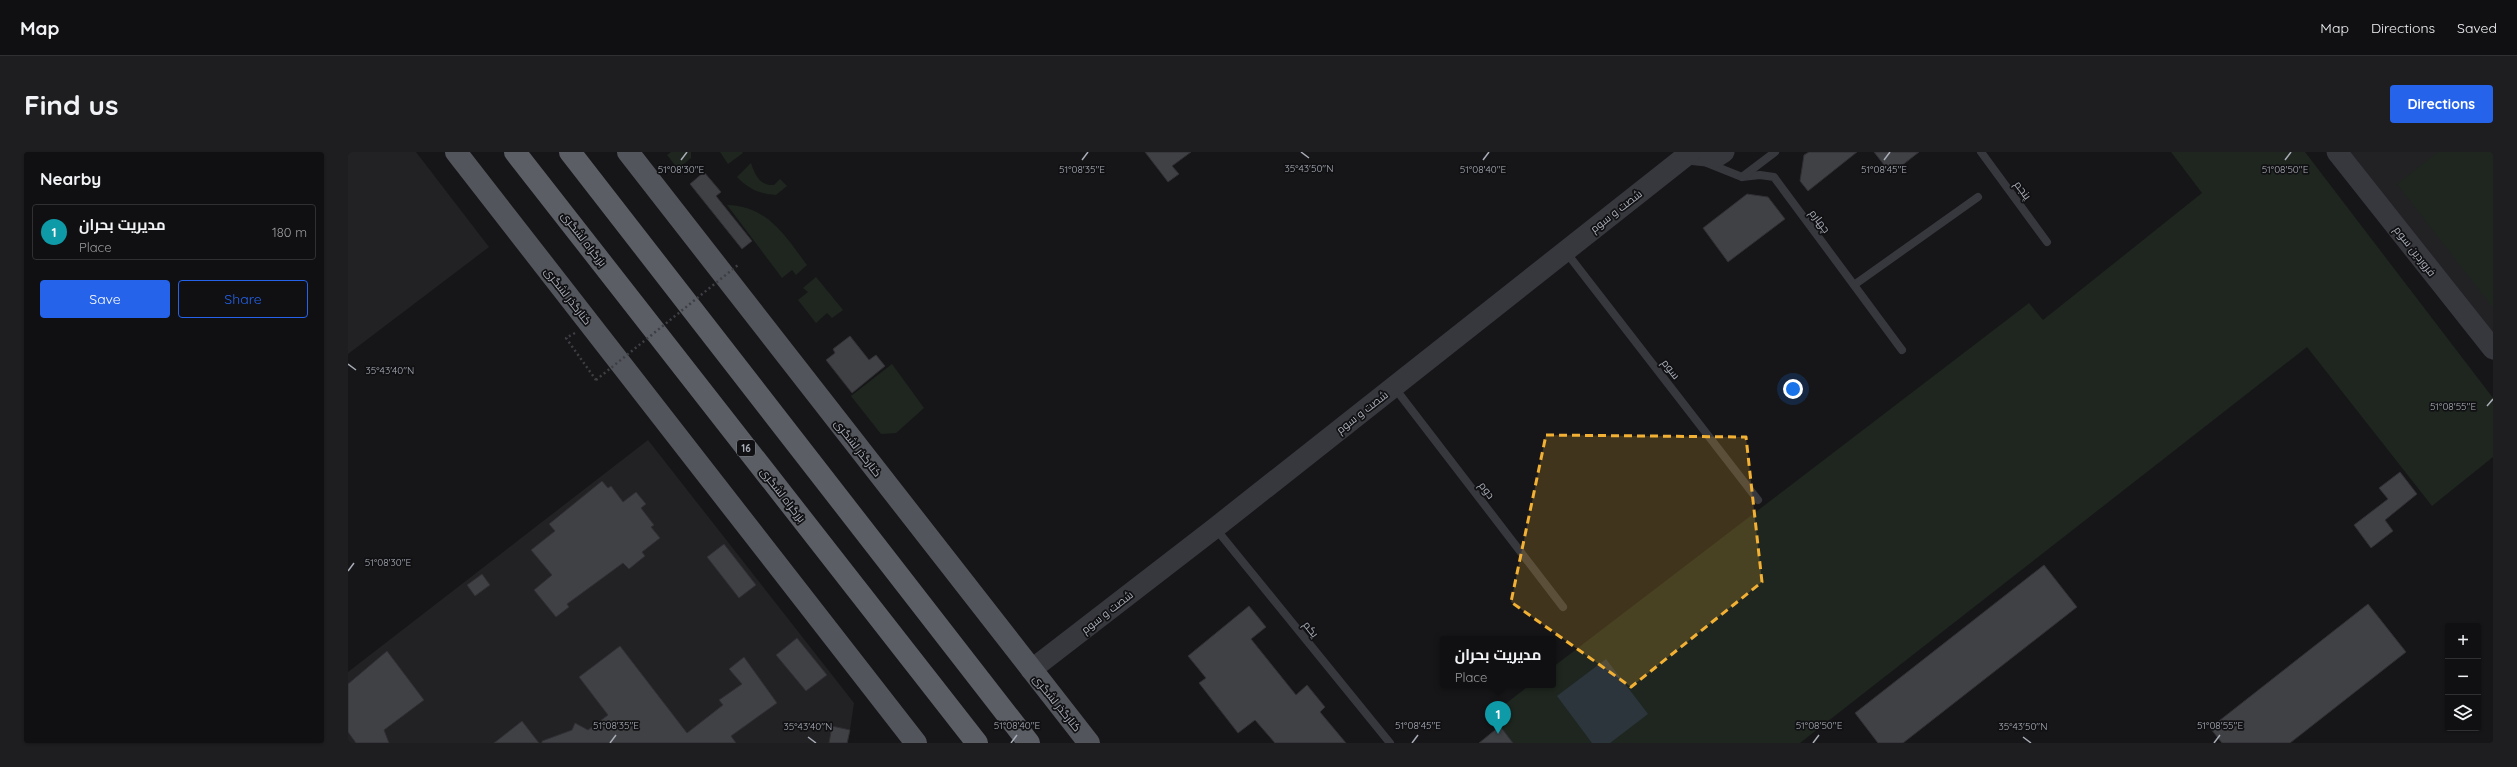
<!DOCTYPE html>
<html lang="en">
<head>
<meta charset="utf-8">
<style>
	body { margin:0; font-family:Quicksand,Cairo,sans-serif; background:#1e1e20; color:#f1f3f6 }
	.controls { position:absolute; right:12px; bottom:12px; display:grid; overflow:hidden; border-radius:4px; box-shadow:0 1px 3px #0004 }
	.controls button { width:36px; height:36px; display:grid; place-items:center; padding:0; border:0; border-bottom:1px solid #303032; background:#101012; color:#f1f3f6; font:20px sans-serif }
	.you { position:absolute; left:1445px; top:237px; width:14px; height:14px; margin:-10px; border:3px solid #fff; border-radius:50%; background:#1a73e8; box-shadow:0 0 0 6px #1a73e833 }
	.badge { display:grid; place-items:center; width:26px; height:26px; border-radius:50%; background:#2563eb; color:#fff; font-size:13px; font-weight:700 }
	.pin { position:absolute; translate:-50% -33px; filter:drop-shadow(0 1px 2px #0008) }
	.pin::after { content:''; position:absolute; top:21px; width:14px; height:12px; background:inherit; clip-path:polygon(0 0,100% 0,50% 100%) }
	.popup { position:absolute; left:1092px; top:484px; width:116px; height:52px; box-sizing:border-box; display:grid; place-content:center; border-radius:4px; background:#101012; filter:drop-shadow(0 1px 3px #0005); font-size:13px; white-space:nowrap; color:#9c9d9f }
	.popup b { font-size:15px; color:#f1f3f6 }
	.popup::after { content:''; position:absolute; left:50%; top:100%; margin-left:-8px; border:8px solid transparent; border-top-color:#101012 }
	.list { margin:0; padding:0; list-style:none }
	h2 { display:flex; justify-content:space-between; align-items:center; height:52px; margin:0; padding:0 16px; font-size:17px }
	h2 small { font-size:13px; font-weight:400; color:#9c9d9f }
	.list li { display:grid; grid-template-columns:26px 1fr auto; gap:12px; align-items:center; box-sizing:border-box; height:56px; margin:0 8px 8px; padding:0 8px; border:1px solid #303032; border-radius:4px }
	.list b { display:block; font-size:15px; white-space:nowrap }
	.list p { margin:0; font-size:13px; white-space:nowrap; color:#9c9d9f }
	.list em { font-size:13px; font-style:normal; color:#9c9d9f }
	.actions { display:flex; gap:8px; padding:12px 16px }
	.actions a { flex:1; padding:9px 0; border:1px solid #2563eb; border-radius:4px; text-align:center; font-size:14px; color:#2563eb }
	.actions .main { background:#2563eb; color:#fff }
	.icon { flex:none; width:22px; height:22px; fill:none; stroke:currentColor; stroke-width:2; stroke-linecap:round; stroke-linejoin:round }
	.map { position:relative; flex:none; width:2145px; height:591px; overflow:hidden; border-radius:4px }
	header { display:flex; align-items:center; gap:24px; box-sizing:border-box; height:56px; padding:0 20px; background:#101012; border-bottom:1px solid #303032 }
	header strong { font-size:19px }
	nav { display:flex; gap:22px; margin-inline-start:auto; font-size:14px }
	.intro { display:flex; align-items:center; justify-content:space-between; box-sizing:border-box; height:96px; padding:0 24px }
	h1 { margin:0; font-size:28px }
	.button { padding:10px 18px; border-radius:4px; background:#2563eb; color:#fff; font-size:14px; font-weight:700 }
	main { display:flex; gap:24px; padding:0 24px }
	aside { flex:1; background:#101012; border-radius:4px; box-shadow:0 1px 3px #0004 }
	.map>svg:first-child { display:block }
</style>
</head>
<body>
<header>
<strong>Map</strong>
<nav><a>Map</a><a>Directions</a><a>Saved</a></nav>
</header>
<div class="intro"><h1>Find us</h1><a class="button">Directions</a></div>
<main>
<aside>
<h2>Nearby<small></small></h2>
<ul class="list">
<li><span class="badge" style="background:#0f9aa8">1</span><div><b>مدیریت بحران</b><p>Place</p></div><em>180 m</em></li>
</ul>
<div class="actions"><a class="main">Save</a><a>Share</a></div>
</aside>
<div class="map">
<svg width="2145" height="591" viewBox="0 0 2145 591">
	<rect width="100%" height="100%" fill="#161618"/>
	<!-- built -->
	<g fill="#222225">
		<path d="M0,0H68L141,95L0,202Z"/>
		<path d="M2000,0H2145V188Z"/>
		<path d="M300,288L506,551L500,591H0V520Z"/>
	</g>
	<!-- green -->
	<g fill="#1e261f">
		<path d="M323,0H343V6L330,17L319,3Z"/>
		<path d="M372,0H394L395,1L380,12Z"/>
		<path d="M1823,0H1957L2145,246V305L2084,354L1959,195L1452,591H1165L1143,563L1182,533H1205V515L1681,151L1695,168L1854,41Z"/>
		<path d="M2090,0H2145V156L2049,32Z"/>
		<path d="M403,11C407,23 412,34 426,33L432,27L439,34L428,43C411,42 401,37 389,25Z"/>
		<path d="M379,53C420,54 437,84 459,113L448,123L444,118L434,126Z"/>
		<path d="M468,125L495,158L484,166L479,161L468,171L450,148L460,140L455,136Z"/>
		<path d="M544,212L576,256L548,281L533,282L503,244Z"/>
	</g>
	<!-- water -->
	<path fill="#2c353c" d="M1258,507L1300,562L1262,591H1244L1209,544Z"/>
	<!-- building -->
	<g fill="#404145" stroke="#303034">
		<path d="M797,0H843L824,14L831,22L820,30Z"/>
		<path d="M1461,0H1509L1460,39L1452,29L1456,3Z"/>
		<path d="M1526,0H1571L1543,22Z"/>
		<path d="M356,20L373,40L368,44L404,89L394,97L342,32Z"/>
		<path d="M1399,42L1420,45L1437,67L1380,110L1355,76Z"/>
		<path d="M502,184L521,208L528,203L537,214L504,241L478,208L487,201L485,197Z"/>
		<path d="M2052,320L2069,342L2037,368L2045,379L2023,396L2006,373L2040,347L2031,336Z"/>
		<path d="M254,329L260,336L263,334L275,350L288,340L298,352L293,356L306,373L303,375L312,386L294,400L297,404L281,417L275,411L219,452L221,455L208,465L186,438L204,423L183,398L207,379L201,372Z"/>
		<path d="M376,392L408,433L391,446L359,405Z"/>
		<path d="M1696,413L1729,455L1555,591H1530L1507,561Z"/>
		<path d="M134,422L142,433L127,444L119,433Z"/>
		<path d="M2020,452L2058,500L1942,591H1874L1862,576Z"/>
		<path d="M901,454L918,475L903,487L948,543L959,533L977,555L972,560L998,591H927L907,568L890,581L851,531L858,526L840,504Z"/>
		<path d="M449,486L479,523L458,539L428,503Z"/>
		<path d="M272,494L339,581L375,553L371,548L394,532L381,517L396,505L429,551L383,584L388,591H194V589L224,578L227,571L240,578L260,563L231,525Z"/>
		<path d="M39,499L76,548L36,578L41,591H8L0,580V532Z"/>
		<path d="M174,569L191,591H146Z"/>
		<path d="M484,574L502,578L499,591H481Z"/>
		<path d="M1152,574L1165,591H1131Z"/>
	</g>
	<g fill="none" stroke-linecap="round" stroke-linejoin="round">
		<!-- path -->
		<path stroke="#3d3f44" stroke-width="2.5" stroke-dasharray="2 3" stroke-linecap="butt" d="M227,181L218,186L248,228"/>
		<!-- service -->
		<g stroke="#37383d" stroke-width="8">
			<path d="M1633,0L1699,90"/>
			<path d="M1359,11L1394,25L1412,23L1426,25L1554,198"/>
			<path d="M1394,25L1427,0"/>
			<path d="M1218,100L1410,348"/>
			<path d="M1506,133L1630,45"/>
			<path d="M1046,235L1215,455"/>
			<path d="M868,377L1042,591"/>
		</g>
		<!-- tertiary -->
		<g stroke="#37383d" stroke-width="21">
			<path d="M1341,0L1340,2L1368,5L1376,0"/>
			<path d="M1989,0L2145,197"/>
			<path d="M683,518L867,376L1343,0"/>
		</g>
		<!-- primary -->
		<g stroke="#53555c" stroke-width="22">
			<path d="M108,0L568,591"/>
			<path d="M280,0L741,591"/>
		</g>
		<!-- trunk -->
		<g stroke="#5b5e65" stroke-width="22">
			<path d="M167,0L629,591"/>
			<path d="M222,0L681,591"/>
		</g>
		<!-- path-bridge -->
		<path stroke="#3d3f44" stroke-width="2.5" stroke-dasharray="2 3" stroke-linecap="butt" d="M248,228L390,113"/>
	</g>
	<!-- marked area -->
	<path fill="#f2b134" fill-opacity="0.2" stroke="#f2b134" stroke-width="3" stroke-dasharray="8 5" stroke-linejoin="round" d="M1198,283L1398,285L1414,430L1283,535L1163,450Z"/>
	<!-- ticks -->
	<path fill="none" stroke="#a8adb8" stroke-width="1.5" d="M953,0L961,6M333,8L339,0M734,8L740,0M1135,8L1141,0M1536,8L1542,0M1937,8L1943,0M0,212L8,218M2139,254L2145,247M0,419L6,411M460,585L468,591M1675,585L1683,591M262,591L268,583M663,591L669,583M1064,591L1070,583M1465,591L1471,583M1866,591L1872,583"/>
	<g text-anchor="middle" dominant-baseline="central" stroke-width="3.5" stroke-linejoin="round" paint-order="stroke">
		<!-- shield labels -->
		<rect fill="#111113" stroke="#7b7e86" stroke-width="1" x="389" y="288" width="18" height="16" rx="3"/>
		<g font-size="10" font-weight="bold" fill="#a8adb8">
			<text x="398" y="296">16</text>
		</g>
		<!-- street labels -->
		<g font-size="11" fill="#a8adb8" stroke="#111113">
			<text transform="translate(1675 38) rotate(54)">پنجم</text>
			<text transform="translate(1268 59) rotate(-38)">شصت و سوم</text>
			<text transform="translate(1472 69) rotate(53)">چهارم</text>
			<text transform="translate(236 87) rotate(52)">بزرگراه لشگری</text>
			<text transform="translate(2067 99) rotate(52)">فروردین سوم</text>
			<text transform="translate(220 144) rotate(52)">کنارگذر لشگری</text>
			<text transform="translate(1323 217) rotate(52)">سوم</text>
			<text transform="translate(1014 260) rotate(-38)">شصت و سوم</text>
			<text transform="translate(510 296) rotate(52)">کنارگذر لشگری</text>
			<text transform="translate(1139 338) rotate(53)">دوم</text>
			<text transform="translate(435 343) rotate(52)">بزرگراه لشگری</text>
			<text transform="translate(759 460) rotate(-38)">شصت و سوم</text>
			<text transform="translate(963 477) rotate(51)">یکم</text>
			<text transform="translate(709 551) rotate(51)">کنارگذر لشگری</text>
		</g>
	</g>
	<g font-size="10" text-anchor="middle" fill="#a8adb8" stroke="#111113" stroke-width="3.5" stroke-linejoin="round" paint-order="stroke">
		<text x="961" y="20">35°43'50"N</text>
		<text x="734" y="21">51°08'35"E</text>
		<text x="1135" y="21">51°08'40"E</text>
		<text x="1536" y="21">51°08'45"E</text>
		<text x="1937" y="21">51°08'50"E</text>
		<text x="333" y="21">51°08'30"E</text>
		<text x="42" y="222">35°43'40"N</text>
		<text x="2105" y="258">51°08'55"E</text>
		<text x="40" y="414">51°08'30"E</text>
		<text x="268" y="577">51°08'35"E</text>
		<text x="669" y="577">51°08'40"E</text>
		<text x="1070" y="577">51°08'45"E</text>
		<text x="1471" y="577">51°08'50"E</text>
		<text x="1872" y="577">51°08'55"E</text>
		<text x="460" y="578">35°43'40"N</text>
		<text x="1675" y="578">35°43'50"N</text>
	</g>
</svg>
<div class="controls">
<button>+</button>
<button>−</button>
<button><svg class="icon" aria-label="layers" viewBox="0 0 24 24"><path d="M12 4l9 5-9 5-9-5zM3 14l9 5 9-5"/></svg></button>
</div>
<div class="you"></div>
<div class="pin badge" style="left:1150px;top:582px;background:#0f9aa8">1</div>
<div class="popup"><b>مدیریت بحران</b>Place</div>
</div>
</main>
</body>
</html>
